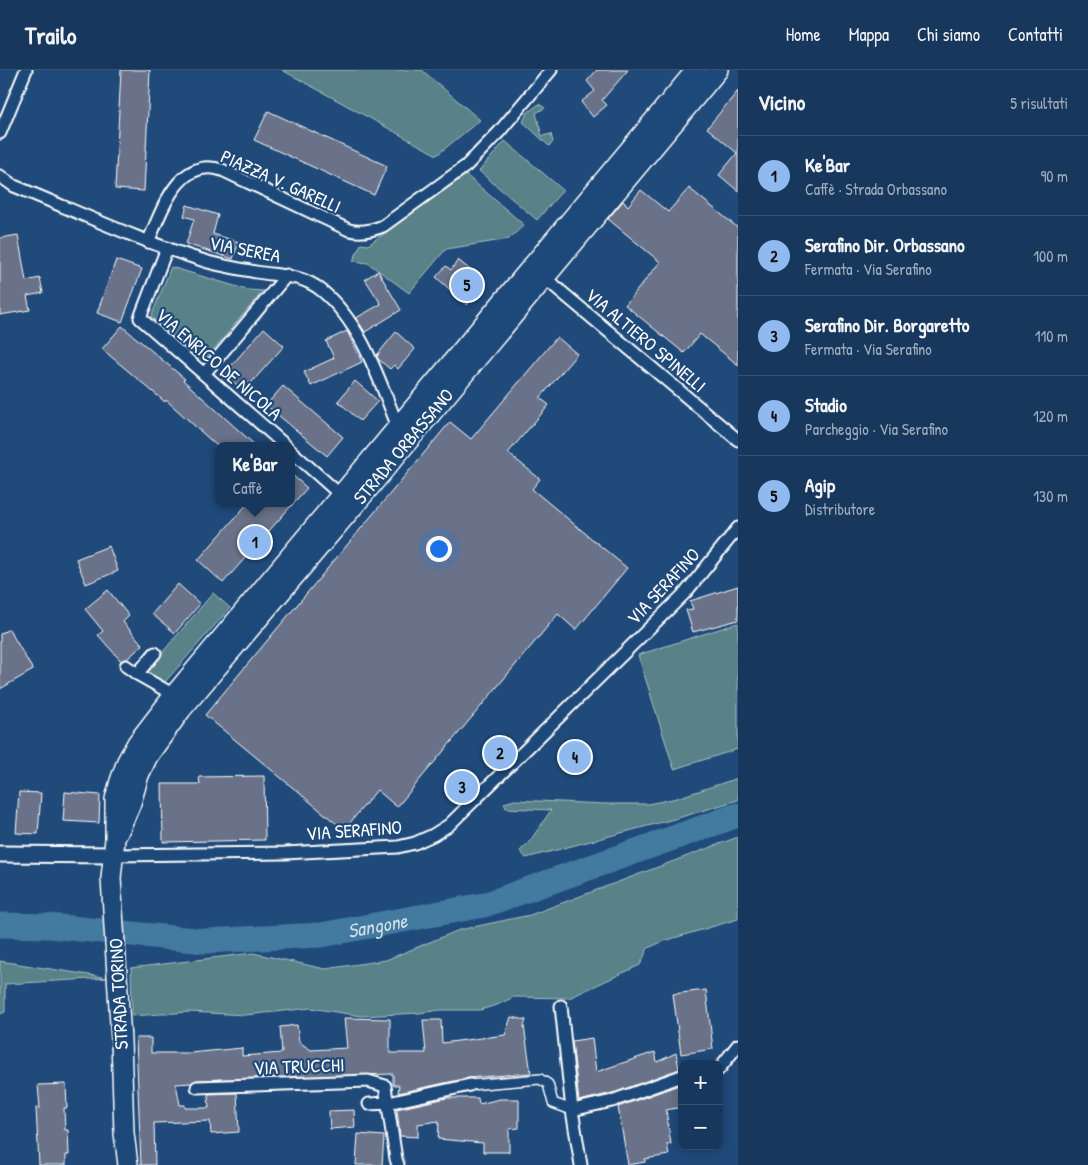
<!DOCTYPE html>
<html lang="it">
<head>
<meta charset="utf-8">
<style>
	body { margin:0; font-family:"Patrick Hand",sans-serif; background:#203f62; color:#f1f3f6 }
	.controls { position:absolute; right:15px; bottom:15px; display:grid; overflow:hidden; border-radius:10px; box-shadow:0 2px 12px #0003 }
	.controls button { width:45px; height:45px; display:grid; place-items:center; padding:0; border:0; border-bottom:1px solid #365272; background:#17385c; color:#f1f3f6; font:25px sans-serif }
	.you { position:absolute; left:438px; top:478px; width:18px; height:18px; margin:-12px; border:4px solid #fff; border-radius:50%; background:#1a73e8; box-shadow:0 0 0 8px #1a73e833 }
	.badge { display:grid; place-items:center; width:32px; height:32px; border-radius:50%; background:#90b9f0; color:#111; font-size:16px; font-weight:700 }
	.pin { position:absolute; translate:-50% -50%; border:2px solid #fff; box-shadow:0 1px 5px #0006 }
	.popup { position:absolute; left:215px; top:372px; width:80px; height:65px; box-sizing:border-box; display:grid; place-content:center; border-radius:10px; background:#17385c; filter:drop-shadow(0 1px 4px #0005); font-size:16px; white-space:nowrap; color:#9eacbb }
	.popup b { font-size:19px; color:#f1f3f6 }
	.popup::after { content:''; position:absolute; left:50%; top:100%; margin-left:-10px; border:10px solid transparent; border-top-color:#17385c }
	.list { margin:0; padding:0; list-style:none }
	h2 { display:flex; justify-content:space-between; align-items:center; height:65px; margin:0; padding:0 20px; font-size:21px }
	h2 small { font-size:16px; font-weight:400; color:#9eacbb }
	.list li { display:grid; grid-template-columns:32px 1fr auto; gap:15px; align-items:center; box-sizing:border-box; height:80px; padding:0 20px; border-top:1px solid #365272 }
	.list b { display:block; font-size:19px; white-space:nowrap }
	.list p { margin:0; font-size:16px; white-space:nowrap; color:#9eacbb }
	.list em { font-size:16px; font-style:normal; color:#9eacbb }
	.map { position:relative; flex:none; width:738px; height:1095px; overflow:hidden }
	header { display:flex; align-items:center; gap:30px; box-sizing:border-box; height:70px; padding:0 25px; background:#17385c; border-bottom:1px solid #365272 }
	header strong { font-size:24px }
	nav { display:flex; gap:28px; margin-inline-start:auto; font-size:18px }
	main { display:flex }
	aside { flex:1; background:#17385c }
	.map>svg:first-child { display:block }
</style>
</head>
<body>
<header>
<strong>Trailo</strong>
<nav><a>Home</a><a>Mappa</a><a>Chi siamo</a><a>Contatti</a></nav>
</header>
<main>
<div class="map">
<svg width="738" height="1095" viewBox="0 0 738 1095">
	<rect width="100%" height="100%" fill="#1f4a7a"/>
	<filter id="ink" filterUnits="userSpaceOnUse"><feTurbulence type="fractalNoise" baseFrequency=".02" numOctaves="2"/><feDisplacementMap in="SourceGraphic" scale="10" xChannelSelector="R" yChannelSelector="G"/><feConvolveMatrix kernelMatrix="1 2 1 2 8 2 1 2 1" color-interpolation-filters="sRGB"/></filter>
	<g filter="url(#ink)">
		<!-- green -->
		<g fill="#588188" stroke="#acc0c4">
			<path d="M282,0H422L480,50L437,85Z"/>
			<path d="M539,34L545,38L536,43L542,66L551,64L553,72L549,76L523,52L527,43Z"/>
			<path d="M505,71L563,120L537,150L479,101Z"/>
			<path d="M466,105L524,155L509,169L446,179L409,223L368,193L353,191L361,174L368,175Z"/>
			<path d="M171,197L248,220L263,221L204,291L151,247Z"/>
			<path d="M213,523L230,538L164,613L144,604Z"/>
			<path d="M738,553V679L674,699L638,585Z"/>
			<path d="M738,708V730L678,748L526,788L520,781L530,771L551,740L506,738L504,733L515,730L605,734H648L677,728Z"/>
			<path d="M738,767V849L664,871L648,878L640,895L569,928L514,927L497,935L480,940H440L419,943L361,946L311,938L246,945L189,942L132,946L131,898L253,883L325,899L386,890L459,860L530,845Z"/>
			<path d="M0,891L108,908L5,914V942L0,944Z"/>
		</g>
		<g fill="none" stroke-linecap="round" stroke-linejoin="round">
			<!-- river -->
			<path stroke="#437aa0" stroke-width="25" id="s1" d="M0,855L49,856L205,871L321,865L484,835L738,745"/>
		</g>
		<!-- building -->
		<g fill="#697289" stroke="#fff">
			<path d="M121,0H150L144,121L115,119Z"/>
			<path d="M597,0H628L602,30L607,35L593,47L581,32L595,21L587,11Z"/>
			<path d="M738,21V121L719,105L737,83L707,58Z"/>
			<path d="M268,41L387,96L374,125L254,70Z"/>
			<path d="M689,118L738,158V295L700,264L684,283L625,235L660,192L608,149L623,131L628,136L641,120L668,142Z"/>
			<path d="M187,135L218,145L213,164L239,172L233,189L186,174L194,149L184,146Z"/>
			<path d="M18,165L26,211L40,208L43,223L27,226L30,240L0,245V168Z"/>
			<path d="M116,190L142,199L122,252L97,243Z"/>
			<path d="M458,190L485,212L467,235L436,207L446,196L451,200Z"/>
			<path d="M378,201L401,240L365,262L356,248L381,234L365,209Z"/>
			<path d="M122,256L185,309L183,310L256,376H217L166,330L165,332L102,279Z"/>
			<path d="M264,258L284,276L244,321L224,304Z"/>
			<path d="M347,261L362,292L311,316L304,302L334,288L326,271Z"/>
			<path d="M396,262L415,279L398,299L394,295L390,299L378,289L377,286L379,284L377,285Z"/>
			<path d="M557,267L577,284L540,328L549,335L508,383L540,409L532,419L627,498L576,560L558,544L397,737L377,720L344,760L205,645L450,352L471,369Z"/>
			<path d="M355,311L378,331L360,351L338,331Z"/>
			<path d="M283,316L343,367L327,386L266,335Z"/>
			<path d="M291,404L307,418L223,513L198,490L248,433H291Z"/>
			<path d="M109,476L118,501L86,514L76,489Z"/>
			<path d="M178,514L200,534L175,563L152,544Z"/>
			<path d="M738,516V550L693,562L686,540L693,539L690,531Z"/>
			<path d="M108,520L129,546L123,552L143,575L127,589L121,591L98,565L103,561L85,539Z"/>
			<path d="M9,559L33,600L0,619V564Z"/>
			<path d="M264,706L265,770L163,772L162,714H200L199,707Z"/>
			<path d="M19,722L41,723L38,764L16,763Z"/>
			<path d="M65,722L100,725L99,753L63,751Z"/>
			<path d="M706,920L713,979L681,984L673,924Z"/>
			<path d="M511,947L526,950L524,956L531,1003L468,1008L398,1023L399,1015H393V1004L197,1010L191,1013L176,1014L180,1035H185V1038H209L208,1024L237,1023L239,1062L211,1064L210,1051L154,1053L155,1095H141L136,968H151V983H190L242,978V986L282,983L280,957L297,955L299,972L311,980L347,978L344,948L390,949V983H426L423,950H441L442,973L505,965Z"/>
			<path d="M592,968L596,1002L655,982L657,992L676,983L679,999L616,1022L579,1031L572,971Z"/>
			<path d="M66,1014L67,1038H64L65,1060H68L69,1085H66V1095H39L36,1038H40L38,1015Z"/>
			<path d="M682,1014V1037L666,1040L671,1074H667L669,1085L645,1089V1092L628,1095L618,1037Z"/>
			<path d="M447,1028H478L479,1034L500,1029H519V1058L509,1059V1082H483V1073L438,1069L439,1051L418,1054V1067L400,1066L397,1039Z"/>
			<path d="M354,1040L355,1057L330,1059L329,1041Z"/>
			<path d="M358,1064L384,1066L382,1095H356Z"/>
		</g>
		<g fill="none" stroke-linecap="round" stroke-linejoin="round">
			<!-- pedestrian casing -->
			<g stroke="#fff" stroke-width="12">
				<path id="pedestrian" d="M470,1015L540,1009L548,1014L553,1033L572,1040"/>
			</g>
			<!-- minor casing -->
			<g stroke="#fff" stroke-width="15">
				<g id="minor">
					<path d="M0,63L26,0"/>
					<path d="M0,106L14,116C78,142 142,172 208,192C223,196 240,199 256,202C279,206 301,204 321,220C362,253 379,310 398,357L402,360"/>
					<path d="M148,172C162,141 178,86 222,100L349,160C361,163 371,161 383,156L466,96L499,62L551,0"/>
					<path d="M167,178L140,248L286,376"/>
					<path d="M540,204L738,370"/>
					<path d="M204,304L287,205"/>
					<path d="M291,381L344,428"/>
					<path d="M126,596L137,604L174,625"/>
					<path d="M137,604L155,583"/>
					<path d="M112,785L285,783L398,777L415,773L433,765L449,755L686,522L738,458"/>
					<path d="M561,936L572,1040"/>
					<path d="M719,999L738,975"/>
					<path d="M197,1017L368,1011L385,1016L396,1089L398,1095"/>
					<path d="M369,1034L388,1033L470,1015"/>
					<path d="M581,1095L572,1040L612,1031L682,1006"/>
				</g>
			</g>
			<!-- tertiary casing -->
			<g stroke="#fff" stroke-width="19">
				<path id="tertiary" d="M0,784L112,785"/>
			</g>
			<!-- primary casing -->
			<g stroke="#fff" stroke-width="22">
				<g id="primary">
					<path d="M118,763L131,733L139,705L148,686L181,640L364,424L718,0"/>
					<path d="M128,1095L124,1063L121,970L111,808L115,769V729L120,711L127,691L137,673L174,625L696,0"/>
				</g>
			</g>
			<!-- pedestrian -->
			<use href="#pedestrian" stroke="#1f4a7a" stroke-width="9"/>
			<!-- minor -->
			<use href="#minor" stroke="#1f4a7a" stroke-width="11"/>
			<!-- tertiary -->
			<use href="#tertiary" stroke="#1f4a7a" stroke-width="15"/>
			<!-- primary -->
			<use href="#primary" stroke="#1f4a7a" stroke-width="19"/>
		</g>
	</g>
	<g text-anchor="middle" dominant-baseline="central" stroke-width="4.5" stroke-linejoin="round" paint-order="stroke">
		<!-- street labels -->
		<g font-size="19" fill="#fff" stroke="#1f4a7a">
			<text transform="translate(281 111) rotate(24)">PIAZZA V. GARELLI</text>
			<text transform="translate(245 179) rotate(11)">VIA SEREA</text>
			<text transform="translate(646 270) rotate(40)">VIA ALTIERO SPINELLI</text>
			<text transform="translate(219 294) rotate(41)">VIA ENRICO DE NICOLA</text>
			<text transform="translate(403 376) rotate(-50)">STRADA ORBASSANO</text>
			<text transform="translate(663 516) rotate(-47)">VIA SERAFINO</text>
			<text transform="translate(354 760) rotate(-4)">VIA SERAFINO</text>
			<text transform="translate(118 924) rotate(-93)">STRADA TORINO</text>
			<text transform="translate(299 996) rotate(-2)">VIA TRUCCHI</text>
		</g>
		<!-- water labels -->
		<g font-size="20" font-style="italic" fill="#d0dee7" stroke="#1f4a7a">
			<text stroke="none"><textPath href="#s1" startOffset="379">Sangone</textPath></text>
		</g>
	</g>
</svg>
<div class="controls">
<button>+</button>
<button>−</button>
</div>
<div class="you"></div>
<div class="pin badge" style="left:255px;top:472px">1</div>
<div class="popup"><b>Ke'Bar</b>Caffè</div>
<div class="pin badge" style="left:500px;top:683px">2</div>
<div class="pin badge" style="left:462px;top:717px">3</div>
<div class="pin badge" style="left:575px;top:687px">4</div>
<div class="pin badge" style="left:467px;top:215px">5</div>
</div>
<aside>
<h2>Vicino<small>5 risultati</small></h2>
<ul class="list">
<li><span class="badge">1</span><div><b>Ke'Bar</b><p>Caffè · Strada Orbassano</p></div><em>90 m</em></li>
<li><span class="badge">2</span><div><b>Serafino Dir. Orbassano</b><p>Fermata · Via Serafino</p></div><em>100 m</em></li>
<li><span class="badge">3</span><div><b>Serafino Dir. Borgaretto</b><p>Fermata · Via Serafino</p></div><em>110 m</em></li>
<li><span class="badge">4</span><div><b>Stadio</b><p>Parcheggio · Via Serafino</p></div><em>120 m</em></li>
<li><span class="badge">5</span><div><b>Agip</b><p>Distributore</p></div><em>130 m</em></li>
</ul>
</aside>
</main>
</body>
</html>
